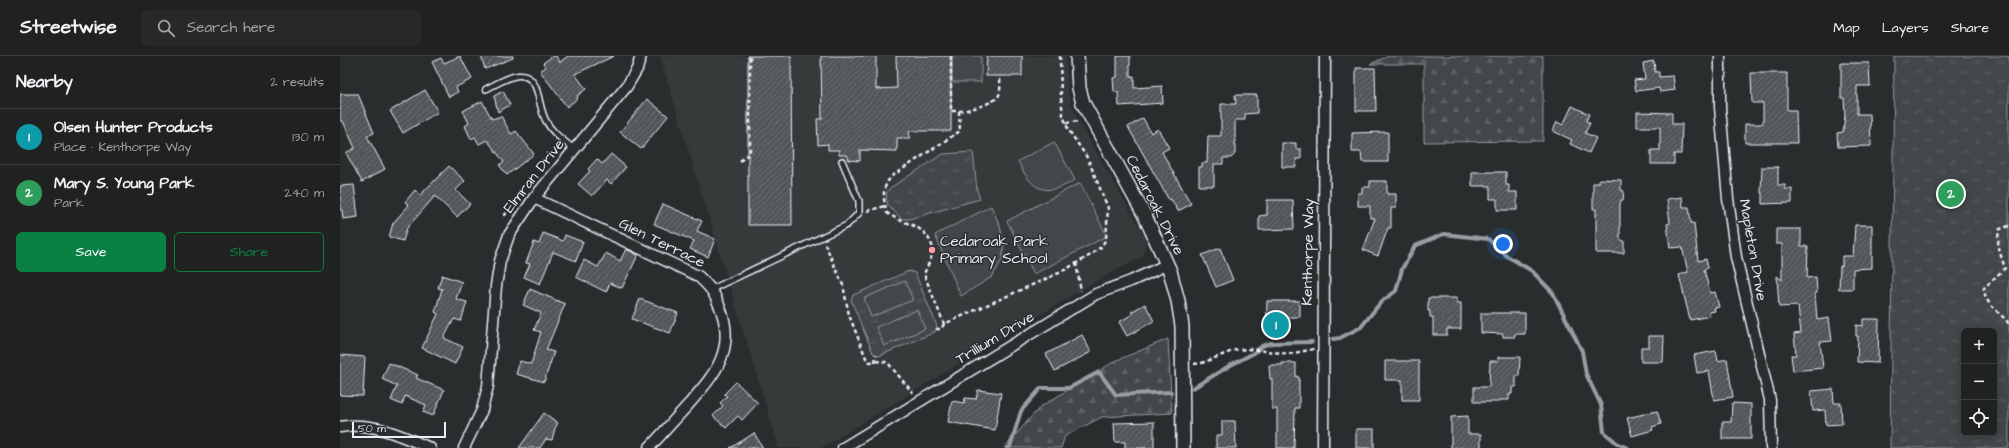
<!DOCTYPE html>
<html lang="en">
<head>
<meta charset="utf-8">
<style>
	body { margin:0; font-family:"Architects Daughter",sans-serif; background:#282a2a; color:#f1f3f6 }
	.controls { position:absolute; right:12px; bottom:12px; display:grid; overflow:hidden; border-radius:6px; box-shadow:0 2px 10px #0003 }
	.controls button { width:36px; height:36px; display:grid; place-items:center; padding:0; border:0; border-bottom:1px solid #3d3f40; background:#202222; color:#f1f3f6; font:20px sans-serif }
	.scale { position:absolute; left:12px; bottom:10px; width:94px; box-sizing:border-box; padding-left:4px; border:2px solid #e8f1f8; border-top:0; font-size:11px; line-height:14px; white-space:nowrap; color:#e8f1f8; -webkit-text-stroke:3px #2a2d2e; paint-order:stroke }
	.you { position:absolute; left:1163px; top:188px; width:14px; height:14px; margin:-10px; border:3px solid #fff; border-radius:50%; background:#1a73e8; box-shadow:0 0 0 6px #1a73e833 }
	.badge { display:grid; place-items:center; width:26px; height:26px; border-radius:50%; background:#0b8043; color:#fff; font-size:13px; font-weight:700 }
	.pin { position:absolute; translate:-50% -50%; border:2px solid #fff; box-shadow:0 1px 4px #0006 }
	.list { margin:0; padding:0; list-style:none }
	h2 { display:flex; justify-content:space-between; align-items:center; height:52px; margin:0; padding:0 16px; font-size:17px }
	h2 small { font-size:13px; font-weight:400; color:#a2a4a5 }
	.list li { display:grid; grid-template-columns:26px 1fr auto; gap:12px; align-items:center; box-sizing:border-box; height:56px; padding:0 16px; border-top:1px solid #3d3f40 }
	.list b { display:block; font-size:15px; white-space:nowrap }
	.list p { margin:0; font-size:13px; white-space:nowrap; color:#a2a4a5 }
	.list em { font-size:13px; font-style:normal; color:#a2a4a5 }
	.actions { display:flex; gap:8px; padding:12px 16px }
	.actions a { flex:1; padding:9px 0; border:1px solid #0b8043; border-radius:6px; text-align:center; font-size:14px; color:#0b8043 }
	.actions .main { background:#0b8043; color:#fff }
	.icon { flex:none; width:22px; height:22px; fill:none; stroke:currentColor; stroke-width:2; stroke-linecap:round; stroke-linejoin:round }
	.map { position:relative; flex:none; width:1669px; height:392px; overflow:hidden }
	header { display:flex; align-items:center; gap:24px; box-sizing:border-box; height:56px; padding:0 20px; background:#202222; border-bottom:1px solid #3d3f40 }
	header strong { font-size:19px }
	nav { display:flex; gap:22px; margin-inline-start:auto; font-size:14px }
	.search { width:280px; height:36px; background:#282a2a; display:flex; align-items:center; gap:10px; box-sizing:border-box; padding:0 14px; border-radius:6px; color:#a2a4a5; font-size:15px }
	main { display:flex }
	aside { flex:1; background:#202222 }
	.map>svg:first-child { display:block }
</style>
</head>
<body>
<header>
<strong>Streetwise</strong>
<div class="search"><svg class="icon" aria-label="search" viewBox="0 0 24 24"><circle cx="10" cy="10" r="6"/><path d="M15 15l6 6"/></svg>Search here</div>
<nav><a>Map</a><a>Layers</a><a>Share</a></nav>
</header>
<main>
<aside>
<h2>Nearby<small>2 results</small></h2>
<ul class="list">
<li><span class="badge" style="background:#0f9aa8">1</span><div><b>Olsen Hunter Products</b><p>Place · Kenthorpe Way</p></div><em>130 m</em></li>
<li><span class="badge" style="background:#2e9e5b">2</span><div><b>Mary S. Young Park</b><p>Park</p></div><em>240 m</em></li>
</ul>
<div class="actions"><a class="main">Save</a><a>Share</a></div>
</aside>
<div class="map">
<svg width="1669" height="392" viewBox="0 0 1669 392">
	<defs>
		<pattern id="forest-firs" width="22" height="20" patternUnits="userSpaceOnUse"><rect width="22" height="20" fill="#424648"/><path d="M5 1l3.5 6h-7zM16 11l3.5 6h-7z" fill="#5d6163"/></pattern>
		<pattern id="park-tufts" width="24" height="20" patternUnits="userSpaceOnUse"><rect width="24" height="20" fill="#424648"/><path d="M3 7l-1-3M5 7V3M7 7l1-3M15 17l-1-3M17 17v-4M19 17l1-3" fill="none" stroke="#5d6163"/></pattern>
		<pattern id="building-hatch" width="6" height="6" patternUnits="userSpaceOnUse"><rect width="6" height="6" fill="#535759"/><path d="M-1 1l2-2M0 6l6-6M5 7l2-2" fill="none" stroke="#6c7072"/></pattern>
	</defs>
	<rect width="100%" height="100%" fill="#2a2d2e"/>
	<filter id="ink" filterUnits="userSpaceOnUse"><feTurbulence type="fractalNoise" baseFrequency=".025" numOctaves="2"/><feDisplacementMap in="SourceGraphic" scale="8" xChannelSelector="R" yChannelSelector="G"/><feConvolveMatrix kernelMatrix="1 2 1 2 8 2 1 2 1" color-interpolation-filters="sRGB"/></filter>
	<g filter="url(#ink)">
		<!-- built -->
		<path fill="#363a3b" d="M320,0H726L728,35L732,50L739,66L805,181L806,186L804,197L801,201L744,232L481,392H439Z"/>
		<!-- forest -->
		<g fill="url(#forest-firs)" stroke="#959ca0">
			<path d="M1049,0H1203V85L1084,86V8H1030Z"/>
			<path d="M828,283L832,357L762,361L725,380L721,392H664L700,351L775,305Z"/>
		</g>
		<!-- park -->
		<g fill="url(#park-tufts)" stroke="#959ca0" fill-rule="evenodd">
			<path d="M1554,0H1669V392H1550ZM1624,275H1654V377H1624Z"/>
			<path d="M633,96L637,134L640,143L569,163H562L548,150L546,138L550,132L603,98Z"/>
			<path d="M569,215L575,217L597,270L595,276L539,300L533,297L511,244L513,239Z"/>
		</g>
		<!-- pitch -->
		<g fill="#424648" stroke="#959ca0">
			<rect x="612" y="0" width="29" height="26"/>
			<path d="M714,86L735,124C707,141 692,136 678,105Z"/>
			<path d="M740,127L767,180L694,218L667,165Z"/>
			<path d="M651,150L660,170L664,189L662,204L652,221L621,240L595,179Z"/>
			<path d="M565,225L573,244L531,261L524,242Z"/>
			<path d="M577,254L585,273L544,290L536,271Z"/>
		</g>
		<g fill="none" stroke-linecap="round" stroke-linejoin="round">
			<!-- stream -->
			<g stroke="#989fa3" stroke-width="4">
				<path d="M993,283L1000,282L1021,271L1041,246L1056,235L1062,213L1075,190L1104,178L1148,183L1167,200L1192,215L1213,237L1242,295L1246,318L1261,349L1264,376L1278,388L1288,392"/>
				<path d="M853,332L889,310L914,297L922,290L931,287L972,286"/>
				<path d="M668,392L670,391L681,355L701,332H729L759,316L776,339L831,336"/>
			</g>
		</g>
		<!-- building -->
		<g fill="url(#building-hatch)" stroke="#e8f1f8">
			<path d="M120,0L132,23L116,31L118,36L109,41L92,6L101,2L104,7Z"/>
			<path d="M141,0H173V2L145,13Z"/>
			<path d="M213,0H216L220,6L228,0H274L235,18L246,33L237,40L238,42L227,51L200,15L206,11L203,7Z"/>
			<path d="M408,0H451L452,169H408Z"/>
			<path d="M481,0H536V33L557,32L556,0H611V75H569L570,82H557V95L520,94V105L509,104L507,99H499V94H488V88L478,89L477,63H482Z"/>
			<path d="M647,0H682V20H646Z"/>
			<path d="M777,0H790V21L794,20V32L822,30L823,47L779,50L778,36H774L773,22L777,21Z"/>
			<path d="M1314,5L1315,16H1319V21L1333,20L1335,34L1320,36L1319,32L1296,35L1294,24L1305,23L1303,7Z"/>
			<path d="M1501,7H1529L1530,30H1517V58H1530L1531,90L1498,91L1497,77L1503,76L1505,59L1504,42H1501Z"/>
			<path d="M1016,12H1035L1036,55H1016Z"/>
			<path d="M1411,17H1447V54H1456L1457,87H1405V68H1422L1423,66V47H1412Z"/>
			<path d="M85,34L98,56L63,77L50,55Z"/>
			<path d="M163,35L170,49L158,56L154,40Z"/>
			<path d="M0,38H18L34,77L27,80L45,113L22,126L6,97L15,92L3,65H0Z"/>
			<path d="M895,39H917V57L905,58V64H895V98L891,102H883V108H874V130H859V111H862V107H867L868,80H881V48H896Z"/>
			<path d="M307,43L328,60L301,93L280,76Z"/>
			<path d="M142,45L152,63L161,60L171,78L176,75L194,98L167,119L159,109L164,106L147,84L139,88L135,81L131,83L125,70L129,67L123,55Z"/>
			<path d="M1232,50L1249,58L1246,65L1250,67L1245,77L1256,82L1249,97L1230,88L1232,84L1213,75L1217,66L1223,69Z"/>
			<path d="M1297,56L1332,57V68H1342L1341,98H1334V108H1311V94H1320V71H1297Z"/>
			<path d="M803,62L811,77L818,73L829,92L822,96L851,148L838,155L831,143L829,144L788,71Z"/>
			<path d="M1048,76V106H1022L1021,96H1012V77Z"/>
			<path d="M942,87H956V93H961V103H956V111H942Z"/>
			<path d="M271,98L286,111L271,128L267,124L252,140L238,128L250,115L248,113L257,103L262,108Z"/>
			<path d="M109,110L125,125L116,134L130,148L117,161L95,140L67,172L63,185L49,181L53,167L69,149L65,146L75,134L80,139Z"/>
			<path d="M1422,111H1438V129H1445V133H1452V147L1422,148V137H1421Z"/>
			<path d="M1132,116H1166V129H1169V136H1177V154H1157V143H1150V130H1132Z"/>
			<path d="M1259,123L1281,124V134L1284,135L1283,144H1281L1280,148V183L1284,185V197H1256V153H1253V127H1259Z"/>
			<path d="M1030,125H1047V138H1056V152H1051V172H1048L1038,200L1023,194L1035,162H1030V150H1018V137H1022V131H1030Z"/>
			<path d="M14,129L18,161L3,163L2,154H0V130Z"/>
			<path d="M1342,141L1343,151H1349L1351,167H1354L1358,205L1366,203L1368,212L1364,213L1370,237L1375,236L1379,251L1374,252L1375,255L1369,256L1370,260L1350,264L1339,219L1348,216L1342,191L1330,192L1327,168L1330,167L1327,143Z"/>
			<path d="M927,144H953L954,173L919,174V160L927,159Z"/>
			<path d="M323,148L362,165L357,175L375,183L368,201L350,193L354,185L314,168Z"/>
			<path d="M1515,169H1532V212L1513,213V233H1499L1500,210H1502V200H1513Z"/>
			<path d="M1436,173H1461V190H1468L1467,222L1476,221L1477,237H1475L1477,264L1489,262L1492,285L1480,286L1483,312L1453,315L1451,299H1456L1454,278L1461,277L1458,250L1439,251L1437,220L1442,224V188H1436Z"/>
			<path d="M203,177L223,185L225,179L243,186L236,205L213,196L200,228L184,221L190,208L186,207L194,186L199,188Z"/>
			<path d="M880,192L893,224L876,231L862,199Z"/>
			<path d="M286,193L298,199L282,232L270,227L266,236L236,221L244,204L258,211L266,197L280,205Z"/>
			<path d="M102,219L122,226L116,243L127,246L121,265L114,263L104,282L123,291L115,308L82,292L98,258L95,256L102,233L98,232Z"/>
			<path d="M190,233L225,248L206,294L214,296L204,326L176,318L180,305L191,308L201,276L194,274L201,257L183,249Z"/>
			<path d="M1088,242H1117V247H1121V273H1107V279H1093V261H1090V255H1088Z"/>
			<path d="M300,243L338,257L330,277L292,263Z"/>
			<path d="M927,245H960V261H945V278H926Z"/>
			<path d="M805,248L814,265L787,280L779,266L793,258L791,256Z"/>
			<path d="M1141,257H1185V278H1175V281H1163V278L1141,277Z"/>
			<path d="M1523,263H1539L1538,307L1517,306L1518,280H1516V269L1523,270Z"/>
			<path d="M742,279L751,296L715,315L706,298Z"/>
			<path d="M1309,280H1324L1323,306H1301V291H1309Z"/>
			<path d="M1376,295L1378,305L1387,303L1393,341L1374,344L1369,315L1357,317L1354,299Z"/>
			<path d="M0,299L25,301L23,340L0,339Z"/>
			<path d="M1158,301H1180L1179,320H1176V331H1172V338H1169V344H1159V346H1134V331H1149L1150,305H1158Z"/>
			<path d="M1045,305H1079V344H1062V324H1045Z"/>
			<path d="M49,307L78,319L76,322L104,334L93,360L83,356L86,349L65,340L62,349L51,344L57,330L42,323Z"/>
			<path d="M942,307H956V321H959V352H955L954,392H937V353H932V323H930L929,309H942Z"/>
			<path d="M396,326L418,347L402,364L398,360L386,372L373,360L383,350L380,347L387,340L384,338Z"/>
			<path d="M1493,333L1494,347H1501L1502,368L1486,369L1485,354L1473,355L1471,335Z"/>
			<path d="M638,334L661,337L655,374L608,366L612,345L624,347L625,342L636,343Z"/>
			<path d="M1392,347L1411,348V383H1382V366H1391Z"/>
			<path d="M1317,355L1321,368L1312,371L1313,374L1292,380L1287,362Z"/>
			<path d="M204,357L218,367L215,372L212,384L206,383L200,392H179Z"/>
			<path d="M1128,360V378H1141V392H1111V361Z"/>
			<path d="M882,365H895L896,392H876V379H882Z"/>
			<path d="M814,366V392H785V386H775L774,367Z"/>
			<rect x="1016" y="373" width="18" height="19"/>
			<path d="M414,377L423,392H390L405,383Z"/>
		</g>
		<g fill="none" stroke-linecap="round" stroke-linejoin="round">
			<!-- service casing -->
			<g stroke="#e8f1f8" stroke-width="8">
				<g id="service">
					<path d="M146,33C163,25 188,6 197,35C200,45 201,56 206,65C212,77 224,85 234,93"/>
					<path d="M372,233L507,169L519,157V145L502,105"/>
				</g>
			</g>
			<!-- minor casing -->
			<g stroke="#e8f1f8" stroke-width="13">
				<g id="minor">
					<path d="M1380,0V51L1388,143L1396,201L1430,344L1431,392"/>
					<path d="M194,142L358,220C372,233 374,236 381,254C396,296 373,320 348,349C335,363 322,378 309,392"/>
					<path d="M0,371C32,365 62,380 90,392"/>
					<path d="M124,392L142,354L148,330L156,230L160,205L169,179L194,142L287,30L297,13L301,0"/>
					<path d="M503,392L756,238L791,225L828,208"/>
					<path d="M983,392L985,0"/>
				</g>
			</g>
			<!-- tertiary casing -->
			<g stroke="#e8f1f8" stroke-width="16">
				<path id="tertiary" d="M737,0L739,32L743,47L805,160L830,215L838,245L842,270L843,392"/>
			</g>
			<!-- path -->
			<g stroke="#e8f1f8" stroke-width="2.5" stroke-dasharray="4 3" stroke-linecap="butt">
				<path d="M611,0V55H619L620,75L552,120C541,132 543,142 547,157C570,172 585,166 594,195L584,218L604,268L719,217L749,200L761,191L766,183L768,152L748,103L728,73L723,59L721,42L720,0"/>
				<path d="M619,55C627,55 656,47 659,39C661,34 660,26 660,20"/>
				<path d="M726,67L738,65"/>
				<path d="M400,105L410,97V0"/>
				<path d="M527,155L545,150"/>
				<path d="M164,160L168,155"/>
				<path d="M1669,170L1660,173C1655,186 1661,200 1665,212L1644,232C1644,249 1661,256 1669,268"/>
				<path d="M485,188L503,229L509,259L526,302L530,306L542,305L548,307L573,337"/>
				<path d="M736,207L741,235"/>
				<path d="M596,273H601L604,268"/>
				<path d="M535,306L536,298"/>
				<path d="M854,308L862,307L895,294L910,293L949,298L974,293"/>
			</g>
			<!-- service -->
			<use href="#service" stroke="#2a2d2e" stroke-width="5"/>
			<!-- minor -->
			<use href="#minor" stroke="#2a2d2e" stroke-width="10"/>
			<!-- tertiary -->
			<use href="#tertiary" stroke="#2a2d2e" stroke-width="13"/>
		</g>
	</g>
	<!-- markers -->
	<circle fill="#ff9aa2" stroke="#2a2d2e" stroke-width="1.5" cx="592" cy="194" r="4"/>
	<g text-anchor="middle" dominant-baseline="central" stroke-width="3" stroke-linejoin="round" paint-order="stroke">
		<!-- street labels -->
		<g font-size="15" fill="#e8f1f8" stroke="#2a2d2e">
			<text transform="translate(194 120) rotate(-52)">Elmran Drive</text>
			<text transform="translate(815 149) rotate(63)">Cedaroak Drive</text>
			<text transform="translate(322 187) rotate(26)">Glen Terrace</text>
			<text transform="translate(1413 194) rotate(80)">Mapleton Drive</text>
			<text transform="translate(968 196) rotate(-89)">Kenthorpe Way</text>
			<text transform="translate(655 282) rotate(-31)">Trillium Drive</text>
		</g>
		<!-- poi labels -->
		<g font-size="15" fill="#e8f1f8" stroke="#2a2d2e" text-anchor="start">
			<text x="600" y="185">Cedaroak Park<tspan x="600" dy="17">Primary School</tspan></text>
		</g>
	</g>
</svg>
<div class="controls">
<button>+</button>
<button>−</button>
<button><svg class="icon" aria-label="locate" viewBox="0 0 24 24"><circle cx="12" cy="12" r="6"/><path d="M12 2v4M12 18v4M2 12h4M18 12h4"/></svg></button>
</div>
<div class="scale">50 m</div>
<div class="you"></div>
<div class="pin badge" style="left:936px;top:269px;background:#0f9aa8">1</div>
<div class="pin badge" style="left:1611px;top:138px;background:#2e9e5b">2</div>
</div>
</main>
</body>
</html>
